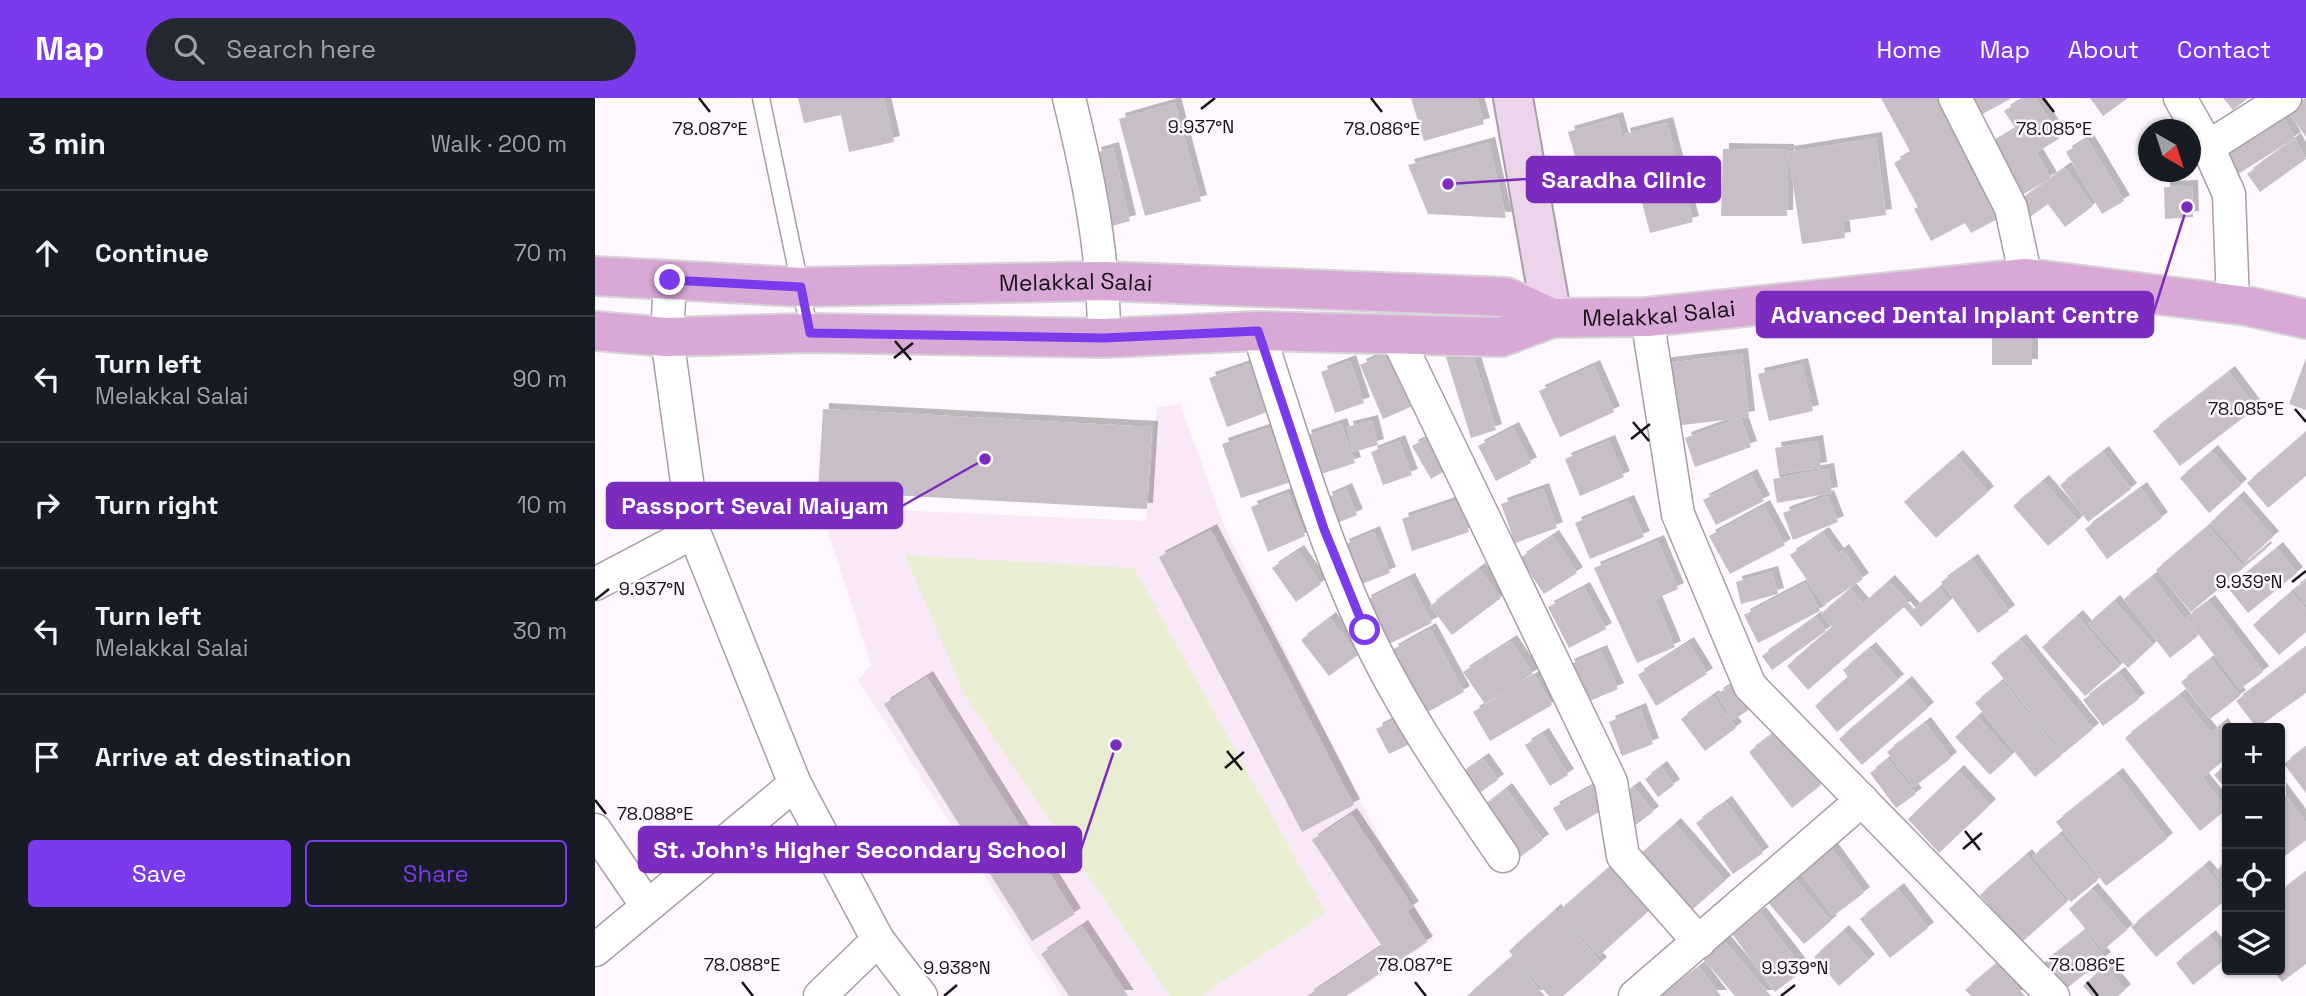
<!DOCTYPE html>
<html lang="en">
<head>
<meta charset="utf-8">
<style>
	body { margin:0; font-family:"Space Grotesk",sans-serif; background:#242831; color:#f1f3f6 }
	.controls { position:absolute; right:21px; bottom:21px; display:grid; overflow:hidden; border-radius:7px; box-shadow:0 2px 5px #0004 }
	.controls button { width:63px; height:63px; display:grid; place-items:center; padding:0; border:0; border-bottom:2px solid #363941; background:#171b24; color:#f1f3f6; font:35px sans-serif }
	.compass { position:absolute; left:1543px; top:21px; width:63px; height:63px; border-radius:50%; background:#171b24; box-shadow:0 2px 5px #0004; rotate:141deg }
	.stop { position:absolute; width:21px; height:21px; margin:-16px; border:5px solid #7c3aed; border-radius:50%; background:#fff }
	.stop.end { background:#7c3aed; border-color:#fff; box-shadow:0 2px 7px #0008 }
	.list { margin:0; padding:0; list-style:none }
	h2 { display:flex; justify-content:space-between; align-items:center; height:91px; margin:0; padding:0 28px; font-size:30px }
	h2 small { font-size:23px; font-weight:400; color:#9ea1a6 }
	.list li { display:grid; grid-template-columns:46px 1fr auto; gap:21px; align-items:center; box-sizing:border-box; height:126px; padding:0 28px; border-top:2px solid #363941 }
	.list b { display:block; font-size:26px; white-space:nowrap }
	.list p { margin:0; font-size:23px; white-space:nowrap; color:#9ea1a6 }
	.list em { font-size:23px; font-style:normal; color:#9ea1a6 }
	.actions { display:flex; gap:14px; padding:21px 28px }
	.actions a { flex:1; padding:16px 0; border:2px solid #7c3aed; border-radius:7px; text-align:center; font-size:24px; color:#7c3aed }
	.actions .main { background:#7c3aed; color:#fff }
	.icon { flex:none; width:38px; height:38px; fill:none; stroke:currentColor; stroke-width:2; stroke-linecap:round; stroke-linejoin:round }
	.map { position:relative; flex:none; width:1711px; height:898px; overflow:hidden }
	header { display:flex; align-items:center; gap:42px; box-sizing:border-box; height:98px; padding:0 35px; background:#7c3aed; color:#fff }
	header strong { font-size:33px }
	nav { display:flex; gap:38px; margin-inline-start:auto; font-size:24px }
	.search { width:490px; height:63px; background:#242831; display:flex; align-items:center; gap:18px; box-sizing:border-box; padding:0 24px; border-radius:38px; color:#9ea1a6; font-size:26px }
	main { display:flex }
	aside { flex:1; background:#171b24 }
	.map>svg:first-child { display:block }
</style>
</head>
<body>
<header>
<strong>Map</strong>
<div class="search"><svg class="icon" aria-label="search" viewBox="0 0 24 24"><circle cx="10" cy="10" r="6"/><path d="M15 15l6 6"/></svg>Search here</div>
<nav><a>Home</a><a>Map</a><a>About</a><a>Contact</a></nav>
</header>
<main>
<aside>
<h2>3 min<small>Walk · 200 m</small></h2>
<ul class="list">
<li><svg class="icon" aria-label="ahead" viewBox="0 0 24 24"><path d="M12 20V5M6 11l6-6 6 6"/></svg><div><b>Continue</b></div><em>70 m</em></li>
<li><svg class="icon" aria-label="left" viewBox="0 0 24 24"><path d="M17 20v-9H6M10 6l-5 5 5 5"/></svg><div><b>Turn left</b><p>Melakkal Salai</p></div><em>90 m</em></li>
<li><svg class="icon" aria-label="right" viewBox="0 0 24 24"><path d="M7 20v-9h11M14 6l5 5-5 5"/></svg><div><b>Turn right</b></div><em>10 m</em></li>
<li><svg class="icon" aria-label="left" viewBox="0 0 24 24"><path d="M17 20v-9H6M10 6l-5 5 5 5"/></svg><div><b>Turn left</b><p>Melakkal Salai</p></div><em>30 m</em></li>
<li><svg class="icon" aria-label="arrive" viewBox="0 0 24 24"><path d="M6 21V4h12l-3 4 3 4H6"/></svg><div><b>Arrive at destination</b></div></li>
</ul>
<div class="actions"><a class="main">Save</a><a>Share</a></div>
</aside>
<div class="map">
<svg width="1711" height="898" viewBox="0 0 1711 898">
	<defs>
		<filter id="shadow"><feDropShadow dx="6" dy="-6" stdDeviation="0" flood-color="#0004"/></filter>
	</defs>
	<rect width="100%" height="100%" fill="#fff8fe"/>
	<!-- built -->
	<path fill="#f9e8f7" d="M585,306L631,432L770,712L838,842L754,898H467L263,582L276,567L225,409L551,423L562,309Z"/>
	<!-- green -->
	<path fill="#e9eed2" d="M310,457L539,470L731,815L606,898H575L369,596Z"/>
	<!-- building -->
	<g fill="#c8bec7" filter="url(#shadow)">
		<path d="M203,0H289L299,44L254,54L246,17L209,25Z"/>
		<path d="M816,0H882L889,26L829,43Z"/>
		<path d="M1286,0H1350L1412,116L1376,135L1370,125L1336,143L1319,111L1323,109L1299,65L1316,55Z"/>
		<path d="M1374,0H1417L1384,18Z"/>
		<path d="M1430,0H1441L1465,40L1441,55L1456,80L1420,101L1390,50L1421,31L1409,13Z"/>
		<path d="M1495,0H1533L1508,18Z"/>
		<path d="M1628,0H1653L1638,12Z"/>
		<path d="M1711,2V39L1693,14Z"/>
		<path d="M580,5L606,103L550,118L524,21Z"/>
		<path d="M1684,12L1700,40L1640,78L1623,51Z"/>
		<path d="M1022,20L1041,88L993,102L973,34Z"/>
		<path d="M1072,25L1098,124L1055,135L1029,36Z"/>
		<path d="M1281,40L1291,117L1248,123L1250,140L1207,146L1193,54Z"/>
		<path d="M1492,41L1529,103L1507,116L1471,54Z"/>
		<path d="M1700,41L1711,61L1665,94L1652,76Z"/>
		<path d="M894,45L911,120L833,116L813,67Z"/>
		<path d="M518,50L535,123L517,128L500,55Z"/>
		<path d="M1128,51L1193,52L1192,118H1126Z"/>
		<path d="M1470,70L1498,108L1470,129L1453,106L1432,121L1421,106Z"/>
		<path d="M1597,88L1598,119L1570,121L1569,89Z"/>
		<path d="M1397,237L1437,238V267H1397Z"/>
		<path d="M876,251L901,332L876,340L851,259Z"/>
		<path d="M795,253L820,307L788,321L765,267Z"/>
		<path d="M1147,256L1154,319L1072,329L1064,266Z"/>
		<path d="M1711,260V312L1694,306Z"/>
		<path d="M755,263L769,305L740,315L726,274Z"/>
		<path d="M658,265L675,313L632,329L614,280Z"/>
		<path d="M1207,266L1218,313L1174,323L1163,276Z"/>
		<path d="M999,268L1019,314L965,339L944,293Z"/>
		<path d="M1634,274L1661,310L1585,368L1558,333Z"/>
		<path d="M228,311L557,329L552,411L223,393Z"/>
		<path d="M1146,320L1156,349L1100,369L1090,340Z"/>
		<path d="M777,323L783,347L758,354L752,329Z"/>
		<path d="M746,326L760,365L723,377L710,338Z"/>
		<path d="M683,327L702,382L646,400L627,346Z"/>
		<path d="M918,330L936,365L901,383L883,348Z"/>
		<path d="M1711,334V378L1673,410L1652,385Z"/>
		<path d="M836,338L855,370L836,381L817,348Z"/>
		<path d="M804,343L817,377L788,387L776,354Z"/>
		<path d="M1014,343L1029,379L985,398L970,361Z"/>
		<path d="M1222,343L1226,370L1184,376L1180,350Z"/>
		<path d="M1617,353L1646,387L1614,415L1585,380Z"/>
		<path d="M1508,354L1536,391L1493,424L1465,387Z"/>
		<path d="M1362,358L1393,394L1341,440L1309,404Z"/>
		<path d="M1233,371L1237,395L1182,405L1178,381Z"/>
		<path d="M1156,377L1169,403L1121,427L1108,402Z"/>
		<path d="M1448,383L1483,423L1453,448L1418,408Z"/>
		<path d="M1546,390L1567,420L1512,461L1490,431Z"/>
		<path d="M751,391L762,417L742,425L731,400Z"/>
		<path d="M948,391L962,430L920,445L906,406Z"/>
		<path d="M693,395L710,438L673,454L656,409Z"/>
		<path d="M1233,398L1243,424L1198,442L1188,415Z"/>
		<path d="M1643,399L1678,439L1650,464L1615,425Z"/>
		<path d="M863,402L874,434L817,453L807,421Z"/>
		<path d="M1033,403L1049,439L995,461L980,425Z"/>
		<path d="M1169,408L1190,447L1135,476L1114,438Z"/>
		<path d="M1613,428L1647,468L1670,449L1671,451L1596,514L1561,472Z"/>
		<path d="M616,432L759,707L707,734L564,459Z"/>
		<path d="M779,434L795,475L764,487L748,447Z"/>
		<path d="M1228,435L1243,456L1248,452L1268,481L1229,507L1195,457Z"/>
		<path d="M958,438L982,475L949,496L925,460Z"/>
		<path d="M1063,443L1083,491L1060,501L1080,549L1042,565L999,470Z"/>
		<path d="M1682,450L1702,475L1653,515L1633,490Z"/>
		<path d="M703,453L726,486L701,504L677,470Z"/>
		<path d="M1377,462L1414,513L1383,535L1346,484Z"/>
		<path d="M884,471L906,500L857,537L835,508Z"/>
		<path d="M1177,474L1183,496L1146,506L1141,484Z"/>
		<path d="M1557,479L1603,538L1575,560L1529,501Z"/>
		<path d="M814,481L837,525L792,547L770,503Z"/>
		<path d="M1711,482V506L1699,491Z"/>
		<path d="M1294,483L1319,511L1344,490L1355,503L1326,529L1309,509L1213,592L1192,568L1237,529L1226,516L1255,491L1268,506Z"/>
		<path d="M1210,485L1225,513L1163,545L1149,517Z"/>
		<path d="M989,490L1011,531L974,550L953,509Z"/>
		<path d="M1696,494L1711,511V534L1684,557L1658,527Z"/>
		<path d="M1519,503L1558,547L1533,570L1493,526Z"/>
		<path d="M1614,503L1668,574L1645,591L1591,520Z"/>
		<path d="M1482,518L1525,568L1490,598L1447,549Z"/>
		<path d="M1221,519L1231,533L1177,572L1167,558Z"/>
		<path d="M735,520L763,557L734,578L706,542Z"/>
		<path d="M835,531L869,594L831,615L797,552Z"/>
		<path d="M1425,542L1498,631L1469,655L1396,565Z"/>
		<path d="M916,543L938,576L890,606L868,574Z"/>
		<path d="M1093,545L1112,576L1061,608L1043,577Z"/>
		<path d="M1711,549V595L1662,630L1641,603Z"/>
		<path d="M1275,550L1303,582L1242,634L1220,608L1253,579L1248,572Z"/>
		<path d="M1006,553L1023,591L990,605L973,567Z"/>
		<path d="M1616,561L1645,598L1615,621L1586,584Z"/>
		<path d="M1524,575L1544,601L1508,628L1488,602Z"/>
		<path d="M940,578L957,607L895,643L878,614Z"/>
		<path d="M332,579L480,816L437,843L289,606Z"/>
		<path d="M1144,582L1160,608L1138,622L1122,596Z"/>
		<path d="M1407,583L1467,657L1440,679L1380,605Z"/>
		<path d="M1311,584L1333,610L1267,667L1244,641Z"/>
		<path d="M1585,597L1616,635L1627,626L1632,633V660L1607,680L1632,711L1605,733L1530,640Z"/>
		<path d="M1118,598L1141,630L1110,653L1086,621Z"/>
		<path d="M1045,611L1058,646L1027,658L1014,624Z"/>
		<path d="M807,618L819,644L794,656L781,631Z"/>
		<path d="M1382,619L1417,657L1395,677L1360,639Z"/>
		<path d="M1330,625L1356,660L1319,689L1292,654Z"/>
		<path d="M1184,631L1226,687L1197,710L1154,654Z"/>
		<path d="M948,636L973,677L955,688L930,647Z"/>
		<path d="M1711,649V695L1689,666Z"/>
		<path d="M888,661L903,682L880,698L865,677Z"/>
		<path d="M1293,661L1321,696L1301,710L1275,675Z"/>
		<path d="M1632,666V692L1619,677Z"/>
		<path d="M1066,669L1079,687L1063,699L1050,681Z"/>
		<path d="M1363,673L1395,707L1344,755L1313,721Z"/>
		<path d="M1522,676L1572,741L1511,788L1461,724Z"/>
		<path d="M1000,687L1013,709L971,733L958,710Z"/>
		<path d="M1039,689L1058,714L1041,727L1022,702Z"/>
		<path d="M1685,690L1711,725V742L1685,762Z"/>
		<path d="M911,691L948,742L921,762L884,712Z"/>
		<path d="M1131,704L1168,755L1138,776L1101,725Z"/>
		<path d="M756,716L818,809L812,813L832,844L751,898H712L787,848L717,742Z"/>
		<path d="M1080,726L1130,783L1090,818L1040,761Z"/>
		<path d="M1465,736L1503,782L1476,804L1438,758Z"/>
		<path d="M1229,740L1269,795L1238,818L1198,764Z"/>
		<path d="M1431,757L1472,804L1426,845L1385,797Z"/>
		<path d="M1632,764V792L1619,774Z"/>
		<path d="M1019,765L1058,809L1004,858L964,813Z"/>
		<path d="M1609,768L1632,796V801L1561,859L1536,829Z"/>
		<path d="M1190,770L1236,823L1209,846L1163,793Z"/>
		<path d="M1711,774V866L1687,884L1678,872H1685V794Z"/>
		<path d="M1303,791L1333,830L1295,860L1265,821Z"/>
		<path d="M1497,791L1532,832L1508,852L1474,811Z"/>
		<path d="M960,812L1006,865L968,898H954L914,853Z"/>
		<path d="M1165,815L1209,872L1180,894L1137,836Z"/>
		<path d="M487,828L533,898H474L446,856Z"/>
		<path d="M1248,833L1274,862L1244,888L1219,859Z"/>
		<path d="M1489,833L1510,860L1467,894L1446,867Z"/>
		<path d="M1615,838L1632,860L1598,887L1581,865Z"/>
		<path d="M1129,843L1176,898H1140L1108,861Z"/>
		<path d="M916,859L950,898H872Z"/>
		<path d="M1402,865L1430,898H1376L1370,892Z"/>
		<path d="M1510,868L1530,892L1523,898H1497L1488,888Z"/>
		<path d="M1104,869L1126,898H1066Z"/>
	</g>
	<g fill="none" stroke-linecap="round" stroke-linejoin="round">
		<!-- lane casing -->
		<g stroke="#a89ea7" stroke-width="19">
			<path id="lane" d="M166,0L215,235"/>
		</g>
		<!-- street casing -->
		<g stroke="#a89ea7" stroke-width="35">
			<g id="street">
				<path d="M474,0C494,80 509,157 509,240"/>
				<path d="M1360,0L1416,110L1431,180"/>
				<path d="M1585,0L1613,49L1634,96L1638,206"/>
				<path d="M1613,49L1690,0"/>
				<path d="M75,182L72,239L99,434L200,686L283,842L326,898"/>
				<path d="M1052,219L1083,416L1155,588L1458,898"/>
				<path d="M663,233C696,333 725,436 770,532C807,612 858,685 908,758"/>
				<path d="M800,235L1016,684L1028,758L1104,844"/>
				<path d="M0,486L99,434"/>
				<path d="M0,732L52,808"/>
				<path d="M0,852L200,686"/>
				<path d="M225,898L283,842"/>
				<path d="M1040,898L1267,702"/>
			</g>
		</g>
		<!-- secondary casing -->
		<g stroke="#a89ea7" stroke-width="42">
			<path id="secondary" d="M918,0L957,220"/>
		</g>
		<!-- primary casing -->
		<g stroke="#d5d4d5" stroke-width="42">
			<g id="primary">
				<path id="s1" d="M0,178L206,189L509,183L911,199L957,220"/>
				<path id="s2" d="M0,233L72,239L215,235L509,240L663,233L906,239L957,220L1052,219L1431,180L1652,208L1711,221"/>
			</g>
		</g>
		<!-- lane -->
		<use href="#lane" stroke="#fff" stroke-width="16"/>
		<!-- street -->
		<use href="#street" stroke="#fff" stroke-width="32"/>
		<!-- secondary -->
		<use href="#secondary" stroke="#ecd4eb" stroke-width="38"/>
		<!-- primary -->
		<use href="#primary" stroke="#d9a8d7" stroke-width="38"/>
	</g>
	<g fill="none" stroke-linecap="round" stroke-linejoin="round">
		<!-- route -->
		<path stroke="#7c3aed" stroke-width="9" d="M75,182L206,189L215,235L509,240L663,233L729,431L770,532"/>
	</g>
	<!-- ticks -->
	<path fill="none" stroke="#161215" stroke-width="2.5" d="M104,0L115,14M776,0L787,14M1448,0L1459,14M606,11L620,0M300,243L316,262M299,260L318,245M1700,311L1711,324M1038,324L1054,343M1036,341L1055,326M1697,484L1711,473M0,502L14,491M632,653L647,672M630,670L649,654M0,702L11,716M1370,733L1385,752M1368,751L1387,735M147,884L158,898M820,884L831,898M1492,884L1503,898M349,898L362,887M1186,898L1200,887"/>
	<g text-anchor="middle" dominant-baseline="central" stroke-width="5" stroke-linejoin="round" paint-order="stroke">
		<!-- street labels -->
		<g font-size="23" fill="#161215" stroke="#fff8fe">
			<text stroke="none"><textPath href="#s1" startOffset="481">Melakkal Salai</textPath></text>
			<text stroke="none"><textPath href="#s2" startOffset="1068">Melakkal Salai</textPath></text>
		</g>
	</g>
	<g font-size="18" text-anchor="middle" fill="#161215" stroke="#fff8fe" stroke-width="5" stroke-linejoin="round" paint-order="stroke">
		<text x="606" y="35">9.937°N</text>
		<text x="787" y="37">78.086°E</text>
		<text x="1459" y="37">78.085°E</text>
		<text x="115" y="37">78.087°E</text>
		<text x="1651" y="317">78.085°E</text>
		<text x="1654" y="490">9.939°N</text>
		<text x="57" y="497">9.937°N</text>
		<text x="60" y="722">78.088°E</text>
		<text x="147" y="873">78.088°E</text>
		<text x="820" y="873">78.087°E</text>
		<text x="1492" y="873">78.086°E</text>
		<text x="362" y="876">9.938°N</text>
		<text x="1200" y="876">9.939°N</text>
	</g>
	<!-- callouts -->
	<path fill="none" stroke="#7b2cbf" stroke-width="2.5" d="M853 86L932 81M1592 109L1558 216M390 361L307 408M521 647L486 751"/>
	<g fill="#7b2cbf" stroke="#fff8fe" stroke-width="2.5">
		<circle cx="853" cy="86" r="7"/>
		<circle cx="1592" cy="109" r="7"/>
		<circle cx="390" cy="361" r="7"/>
		<circle cx="521" cy="647" r="7"/>
	</g>
	<g fill="#7b2cbf" stroke="#7b2cbf" stroke-width="2.5">
		<rect x="932" y="59" width="193" height="45" rx="7"/>
		<rect x="1162" y="194" width="396" height="45" rx="7"/>
		<rect x="12" y="385" width="295" height="45" rx="7"/>
		<rect x="44" y="729" width="442" height="45" rx="7"/>
	</g>
	<g font-size="24" text-anchor="middle" font-weight="bold" fill="#fff">
		<text x="1029" y="90">Saradha Clinic</text>
		<text x="1360" y="225">Advanced Dental Inplant Centre</text>
		<text x="160" y="416">Passport Sevai Maiyam</text>
		<text x="265" y="760">St. John's Higher Secondary School</text>
	</g>
</svg>
<div class="controls">
<button>+</button>
<button>−</button>
<button><svg class="icon" aria-label="locate" viewBox="0 0 24 24"><circle cx="12" cy="12" r="6"/><path d="M12 2v4M12 18v4M2 12h4M18 12h4"/></svg></button>
<button><svg class="icon" aria-label="layers" viewBox="0 0 24 24"><path d="M12 4l9 5-9 5-9-5zM3 14l9 5 9-5"/></svg></button>
</div>
<svg class="compass" viewBox="-18 -18 36 36"><path d="M0-13l5 13h-10z" fill="#e53935"/><path d="M0 13l5-13h-10z" fill="#9ea1a6"/></svg>
<div class="stop" style="left:770px;top:532px"></div>
<div class="stop end" style="left:75px;top:182px"></div>
</div>
</main>
</body>
</html>
